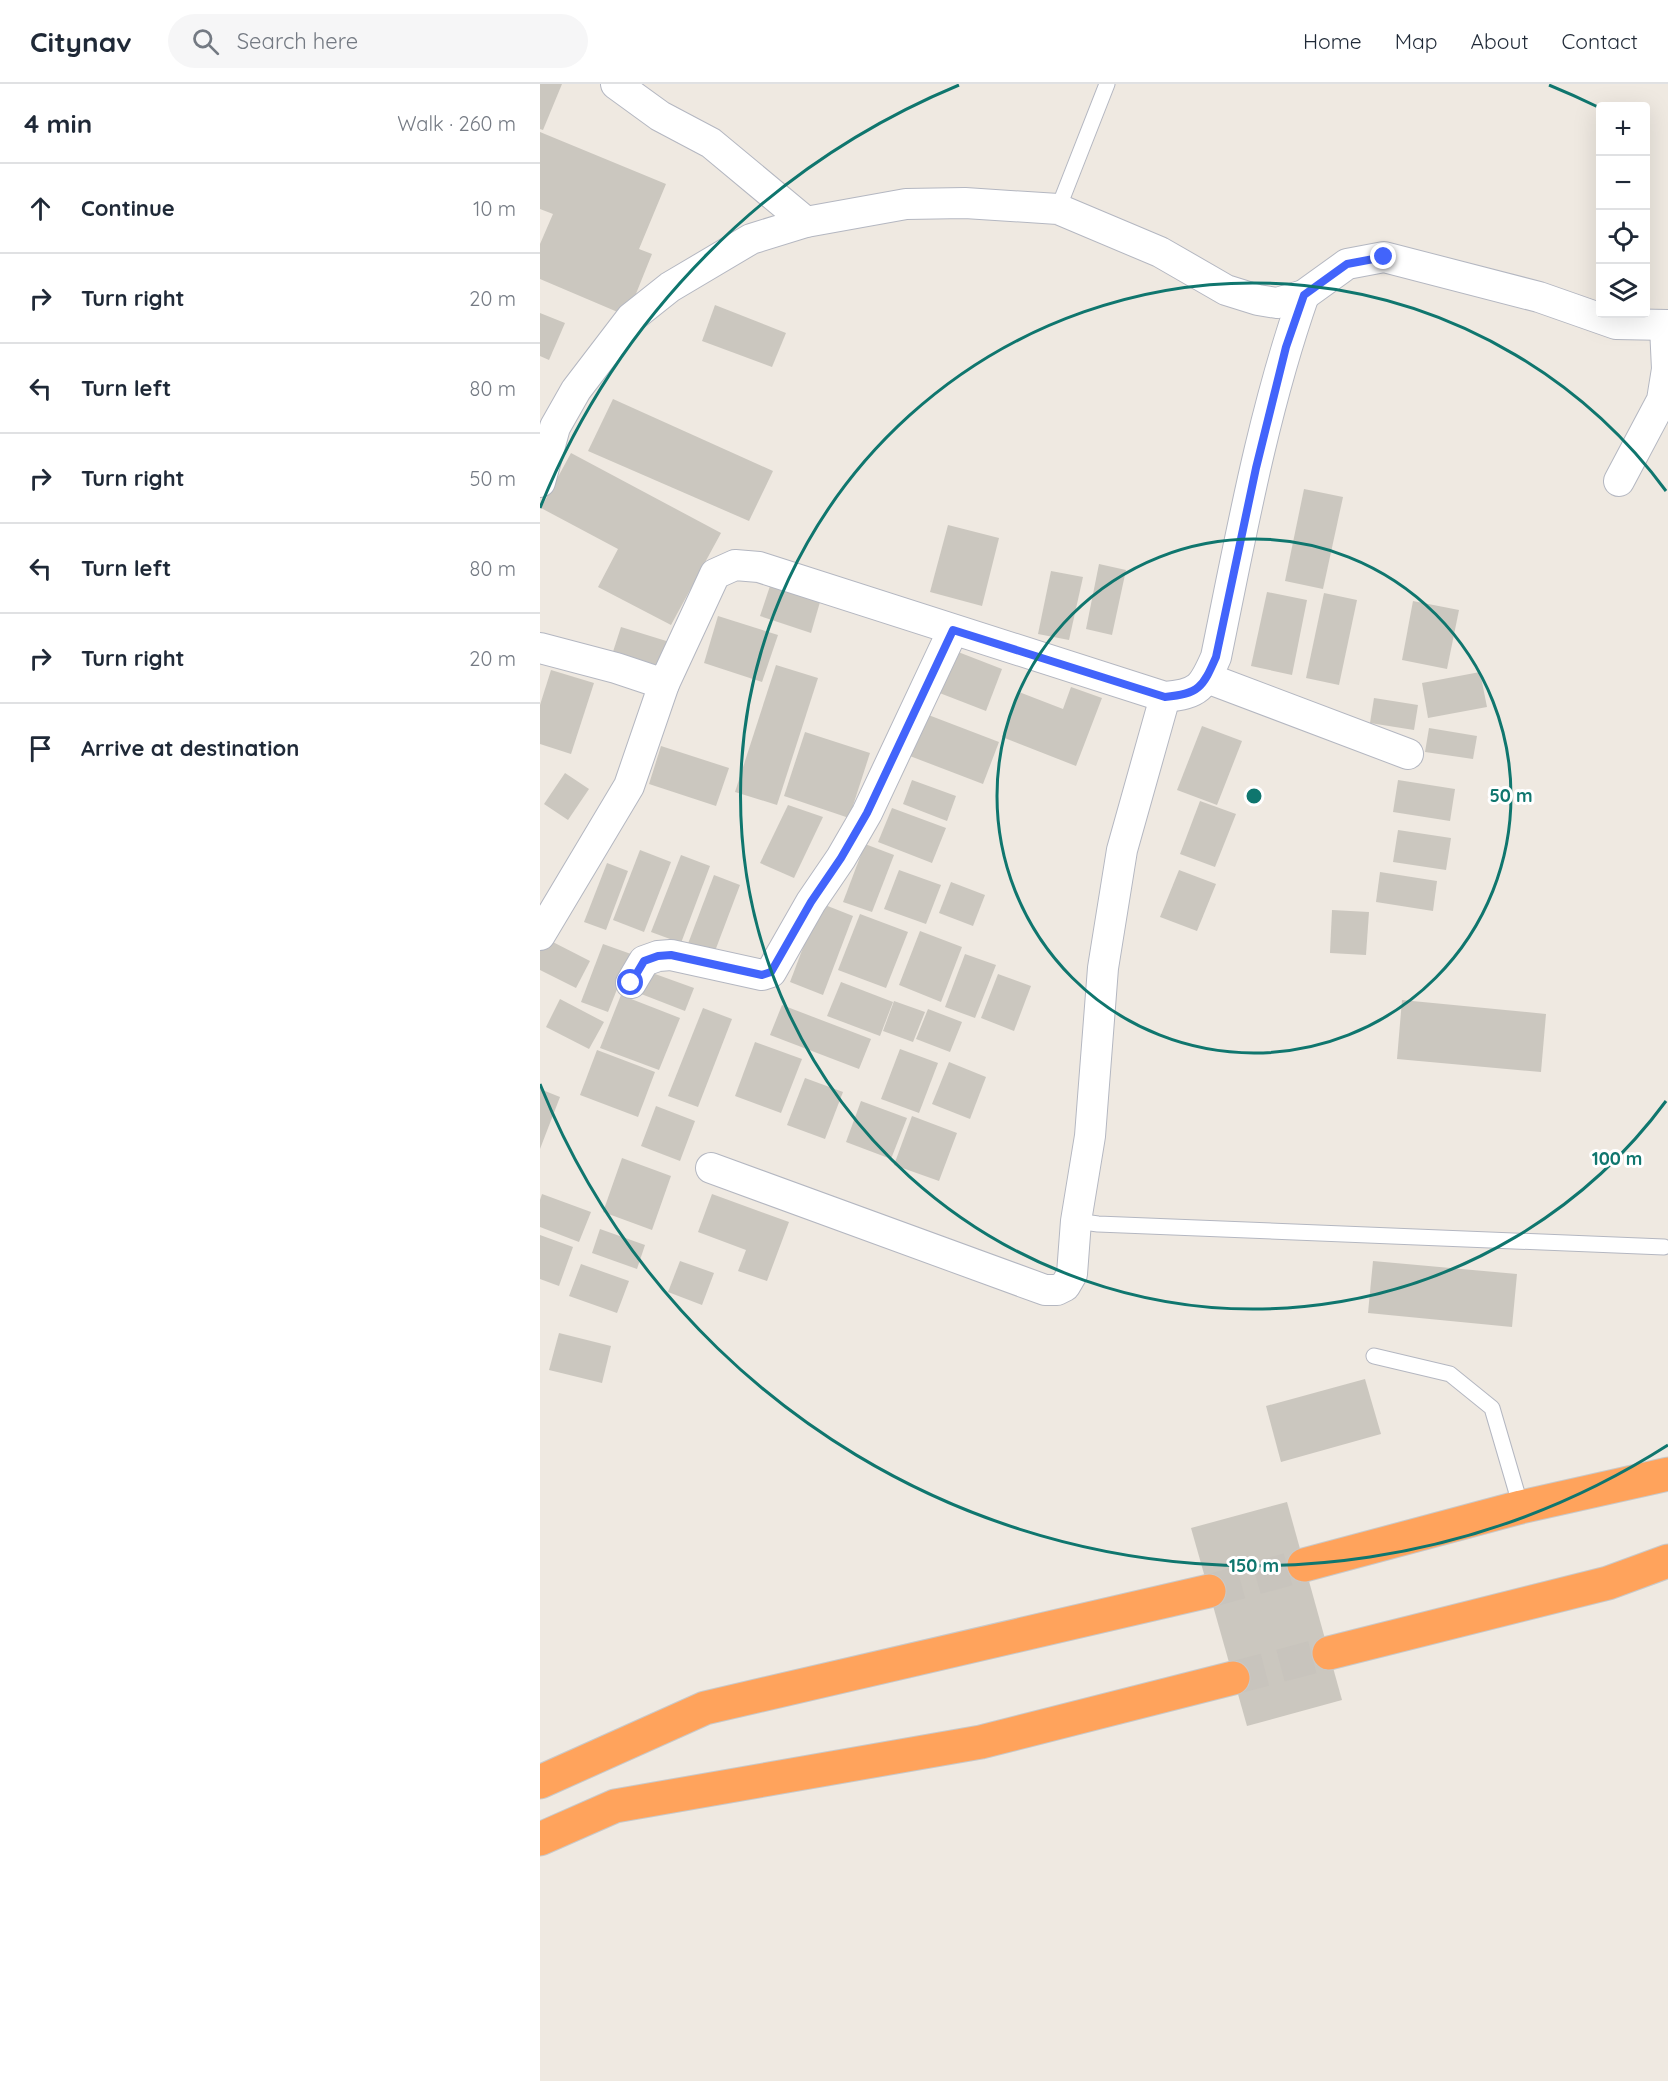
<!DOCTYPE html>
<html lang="en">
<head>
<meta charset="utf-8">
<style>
	body { margin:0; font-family:Quicksand,sans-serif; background:#f6f6f7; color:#1f2937 }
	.controls { position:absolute; right:18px; top:18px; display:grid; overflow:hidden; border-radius:6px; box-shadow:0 6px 24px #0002 }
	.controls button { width:54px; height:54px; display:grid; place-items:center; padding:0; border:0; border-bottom:2px solid #e0e1e3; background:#fff; color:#1f2937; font:30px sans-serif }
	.stop { position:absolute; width:18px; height:18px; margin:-14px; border:4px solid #4264fb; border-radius:50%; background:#fff }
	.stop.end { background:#4264fb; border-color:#fff; box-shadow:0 2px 6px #0008 }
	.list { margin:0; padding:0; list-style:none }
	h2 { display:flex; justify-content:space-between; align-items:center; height:78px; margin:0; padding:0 24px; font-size:26px }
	h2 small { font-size:20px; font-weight:400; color:#747a83 }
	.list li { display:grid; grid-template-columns:39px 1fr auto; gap:18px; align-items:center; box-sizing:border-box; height:90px; padding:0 24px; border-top:2px solid #e0e1e3 }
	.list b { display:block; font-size:22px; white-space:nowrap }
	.list em { font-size:20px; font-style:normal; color:#747a83 }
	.icon { flex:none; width:33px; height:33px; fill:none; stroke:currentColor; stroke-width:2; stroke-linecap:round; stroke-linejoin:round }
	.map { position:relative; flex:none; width:1128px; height:1997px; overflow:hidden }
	header { display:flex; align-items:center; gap:36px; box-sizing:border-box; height:84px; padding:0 30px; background:#fff; border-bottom:2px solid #e0e1e3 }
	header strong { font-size:28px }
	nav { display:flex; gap:33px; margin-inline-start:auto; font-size:21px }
	.search { width:420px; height:54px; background:#f6f6f7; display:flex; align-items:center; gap:15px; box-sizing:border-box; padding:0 21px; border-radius:33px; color:#747a83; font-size:22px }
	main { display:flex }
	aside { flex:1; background:#fff }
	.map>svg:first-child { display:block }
</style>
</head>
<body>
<header>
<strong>Citynav</strong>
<div class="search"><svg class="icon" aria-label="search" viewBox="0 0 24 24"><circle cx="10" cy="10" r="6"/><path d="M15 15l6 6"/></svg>Search here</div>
<nav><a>Home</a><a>Map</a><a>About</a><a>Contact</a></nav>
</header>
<main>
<aside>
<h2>4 min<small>Walk · 260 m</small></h2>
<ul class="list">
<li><svg class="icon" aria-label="ahead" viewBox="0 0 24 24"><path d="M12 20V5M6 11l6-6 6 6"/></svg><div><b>Continue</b></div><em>10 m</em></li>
<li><svg class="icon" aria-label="right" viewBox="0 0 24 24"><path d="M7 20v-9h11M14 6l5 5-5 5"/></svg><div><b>Turn right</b></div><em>20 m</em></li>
<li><svg class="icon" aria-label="left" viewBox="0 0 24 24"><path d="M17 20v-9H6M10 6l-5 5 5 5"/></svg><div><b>Turn left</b></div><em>80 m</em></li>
<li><svg class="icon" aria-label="right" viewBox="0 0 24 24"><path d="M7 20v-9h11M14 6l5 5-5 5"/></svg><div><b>Turn right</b></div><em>50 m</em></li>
<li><svg class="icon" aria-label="left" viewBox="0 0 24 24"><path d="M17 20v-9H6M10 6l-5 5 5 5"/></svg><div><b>Turn left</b></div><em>80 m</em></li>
<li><svg class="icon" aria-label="right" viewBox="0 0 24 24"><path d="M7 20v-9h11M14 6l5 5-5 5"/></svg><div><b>Turn right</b></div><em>20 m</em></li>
<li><svg class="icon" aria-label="arrive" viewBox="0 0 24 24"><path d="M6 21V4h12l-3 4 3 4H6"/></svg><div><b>Arrive at destination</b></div></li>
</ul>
</aside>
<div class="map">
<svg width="1128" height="1997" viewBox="0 0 1128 1997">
	<rect width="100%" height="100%" fill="#efe9e1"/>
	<!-- building -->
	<g fill="#cbc7bf">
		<path d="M0,0H22L3,46L0,45Z"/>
		<path d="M0,48L126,100L99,165L112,170L87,232L0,195V160L13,130L0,125Z"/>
		<path d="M175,221L246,249L232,283L162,257Z"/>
		<path d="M0,229L25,239L9,276L0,272Z"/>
		<path d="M73,315L233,387L209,437L48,367Z"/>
		<path d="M31,369L181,449L131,541L58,503L78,465L1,424Z"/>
		<path d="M764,405L803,413L783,505L745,497Z"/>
		<path d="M408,441L459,454L442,522L390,508Z"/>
		<path d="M559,480L586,486L572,551L546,545Z"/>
		<path d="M511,487L543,493L529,556L498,550Z"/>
		<path d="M230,502L280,518L271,549L220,532Z"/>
		<path d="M727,508L767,516L752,591L711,582Z"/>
		<path d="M784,509L817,516L799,601L766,594Z"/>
		<path d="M873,517L919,526L907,585L862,576Z"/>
		<path d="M178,532L238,551L222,598L164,579Z"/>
		<path d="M81,543L136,560L124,598L69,580Z"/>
		<path d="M413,566L462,585L446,627L397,608Z"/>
		<path d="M236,581L278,594L237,721L195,708Z"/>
		<path d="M11,586L54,599L31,670L0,660V621Z"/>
		<path d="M940,588L947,623L888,634L882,599Z"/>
		<path d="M531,603L562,614L536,682L462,653L479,608L523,625Z"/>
		<path d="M834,614L878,621L874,646L830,639Z"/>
		<path d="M378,627L459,658L443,700L362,669Z"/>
		<path d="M662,642L702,657L677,721L637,706Z"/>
		<path d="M889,644L937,652L933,675L885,668Z"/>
		<path d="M265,648L330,669L309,734L244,712Z"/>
		<path d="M121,662L189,684L176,722L109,700Z"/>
		<path d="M25,689L49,705L28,736L4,720Z"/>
		<path d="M372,696L416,712L407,737L363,720Z"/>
		<path d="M858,696L915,705L910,737L853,728Z"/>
		<path d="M660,717L696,730L675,783L640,770Z"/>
		<path d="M248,721L283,733L254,794L220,779Z"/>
		<path d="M352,724L406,744L392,779L338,758Z"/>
		<path d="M858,746L911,754L906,786L853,778Z"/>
		<path d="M325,760L354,771L332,828L303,818Z"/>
		<path d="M100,766L131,778L104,848L73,836Z"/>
		<path d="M141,771L170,782L141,859L111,848Z"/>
		<path d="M67,779L88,787L66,846L44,838Z"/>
		<path d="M359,786L401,801L386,840L344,825Z"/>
		<path d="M639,786L676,800L657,847L620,833Z"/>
		<path d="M840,788L897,797L893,827L836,818Z"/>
		<path d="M174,791L200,801L172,875L146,865Z"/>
		<path d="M411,798L445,811L433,842L399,829Z"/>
		<path d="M280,819L313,832L283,911L250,898Z"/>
		<path d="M792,826L829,828L826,871L790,869Z"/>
		<path d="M320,830L368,848L346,904L298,886Z"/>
		<path d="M380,847L422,863L401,918L359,901Z"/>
		<path d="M5,854L50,877L36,904L0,886V864Z"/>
		<path d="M63,860L91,870L68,928L41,918Z"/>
		<path d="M425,870L456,881L435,934L405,923Z"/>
		<path d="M104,886L154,904L145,927L96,908Z"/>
		<path d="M458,890L491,902L474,947L441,934Z"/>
		<path d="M301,898L353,918L340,952L287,932Z"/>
		<path d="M81,911L140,934L119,986L60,964Z"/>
		<path d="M20,915L64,938L49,965L6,943Z"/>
		<path d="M862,916L1006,930L1001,988L857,975Z"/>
		<path d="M354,917L385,928L373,958L343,947Z"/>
		<path d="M242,921L331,955L319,985L230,951Z"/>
		<path d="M163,924L192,935L158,1023L128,1012Z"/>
		<path d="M388,925L422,938L410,968L376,955Z"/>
		<path d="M215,958L262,975L241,1029L195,1012Z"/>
		<path d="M360,965L398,979L379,1029L341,1015Z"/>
		<path d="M57,966L115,988L98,1033L40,1011Z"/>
		<path d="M409,978L446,993L430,1035L392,1020Z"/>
		<path d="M265,994L303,1008L285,1055L247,1041Z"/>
		<path d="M0,1005L20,1013L0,1065Z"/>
		<path d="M321,1017L367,1034L351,1075L306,1058Z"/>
		<path d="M116,1022L155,1037L140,1077L101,1062Z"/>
		<path d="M372,1032L417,1049L399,1097L354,1081Z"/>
		<path d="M82,1074L131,1092L112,1146L63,1128Z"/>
		<path d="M2,1110L51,1128L39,1158L0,1143V1116Z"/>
		<path d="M172,1110L249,1138L227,1197L198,1187L206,1166L158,1148Z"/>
		<path d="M60,1145L105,1161L97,1185L52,1169Z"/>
		<path d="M0,1151L33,1163L19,1202L0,1195Z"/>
		<path d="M140,1177L174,1189L162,1221L128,1208Z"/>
		<path d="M833,1177L977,1190L972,1243L828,1229Z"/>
		<path d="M41,1180L89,1197L77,1229L29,1212Z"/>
		<path d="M19,1249L71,1262L62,1299L9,1286Z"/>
		<path d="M825,1295L841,1350L741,1378L726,1322Z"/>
		<path d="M747,1418L802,1616L707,1642L651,1444Z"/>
	</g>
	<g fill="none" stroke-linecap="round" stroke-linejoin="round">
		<!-- motorway-tunnel -->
		<g stroke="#c8c4bd" stroke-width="33" stroke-dasharray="33 16" stroke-linecap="butt">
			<path d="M669,1507L764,1481"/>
			<path d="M693,1594L789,1569"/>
		</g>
		<!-- service casing -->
		<g stroke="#b4b7c1" stroke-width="17">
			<g id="service">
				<path d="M518,125L567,0"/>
				<path d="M536,1137L558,1140L1124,1163"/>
				<path d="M834,1272L910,1290L952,1324L981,1423"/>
			</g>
		</g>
		<!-- minor casing -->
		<g stroke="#b4b7c1" stroke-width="32">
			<g id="minor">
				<path d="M76,0L120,32L171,59L266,138"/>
				<path d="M1079,397L1122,316L1127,285L1125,243"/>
				<path d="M0,398L15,343L36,306L91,234L130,203L211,155L266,138L366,120L425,119L518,125L620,168L686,206L718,216L737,219L764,211L807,180L844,173L999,213L1076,240L1128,241"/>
				<path d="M0,564L76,584L124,600L175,490L195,481L219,483L625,613C659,610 663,603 676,573C701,451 723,328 764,211"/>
				<path d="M667,594L868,670"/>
				<path d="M0,851L89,702L124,600"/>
				<path d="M91,899L104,877L118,872L131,871L222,891L231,888L271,818L301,774L327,729L413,546"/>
				<path d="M171,1084L505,1206H517L525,1202L532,1190L536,1137L550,1052L563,884L582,766L625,613"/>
			</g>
		</g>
		<!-- motorway casing -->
		<g stroke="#c9c9c9" stroke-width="35">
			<g id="motorway">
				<path d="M764,1481L981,1423L1128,1390"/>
				<path d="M789,1569L1068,1499L1128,1477"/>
				<path d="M0,1698L165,1624L669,1507"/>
				<path d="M0,1755L75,1722L441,1658L693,1594"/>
			</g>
		</g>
		<!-- service -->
		<use href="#service" stroke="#fff" stroke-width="15"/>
		<!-- minor -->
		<use href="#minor" stroke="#fff" stroke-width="30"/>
		<!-- motorway -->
		<use href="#motorway" stroke="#ffa35c" stroke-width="33"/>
	</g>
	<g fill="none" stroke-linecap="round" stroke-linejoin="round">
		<!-- route -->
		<path stroke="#4264fb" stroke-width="8" d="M91,899L104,877L118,872L131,871L222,891L231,888L271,818L301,774L327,729L413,546L625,613C659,610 663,603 676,573L716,384L746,263L764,211L807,180L844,173"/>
	</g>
	<!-- distance rings -->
	<g fill="none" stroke="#0f766e" stroke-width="3">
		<circle cx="714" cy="712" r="257"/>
		<path d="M1126 1017A513 513 0 1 1 1126 407"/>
		<path d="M1128 1361A770 770 0 0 1 0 1000M0 424A770 770 0 0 1 419 1M1009 1A770 770 0 0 1 1058 23"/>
	</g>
	<circle cx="714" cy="712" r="9" fill="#0f766e" stroke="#fff" stroke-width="3"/>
	<g font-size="18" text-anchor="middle" font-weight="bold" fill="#0f766e" stroke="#fff" stroke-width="6" stroke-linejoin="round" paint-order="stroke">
		<text x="971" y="718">50 m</text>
		<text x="1077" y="1081">100 m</text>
		<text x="714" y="1488">150 m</text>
	</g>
</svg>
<div class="controls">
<button>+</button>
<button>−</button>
<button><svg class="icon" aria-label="locate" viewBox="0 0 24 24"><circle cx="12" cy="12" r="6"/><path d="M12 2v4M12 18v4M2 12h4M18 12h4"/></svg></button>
<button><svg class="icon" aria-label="layers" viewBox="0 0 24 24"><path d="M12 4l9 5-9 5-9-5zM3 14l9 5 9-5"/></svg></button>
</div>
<div class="stop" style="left:91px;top:899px"></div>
<div class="stop end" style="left:844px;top:173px"></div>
</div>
</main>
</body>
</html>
